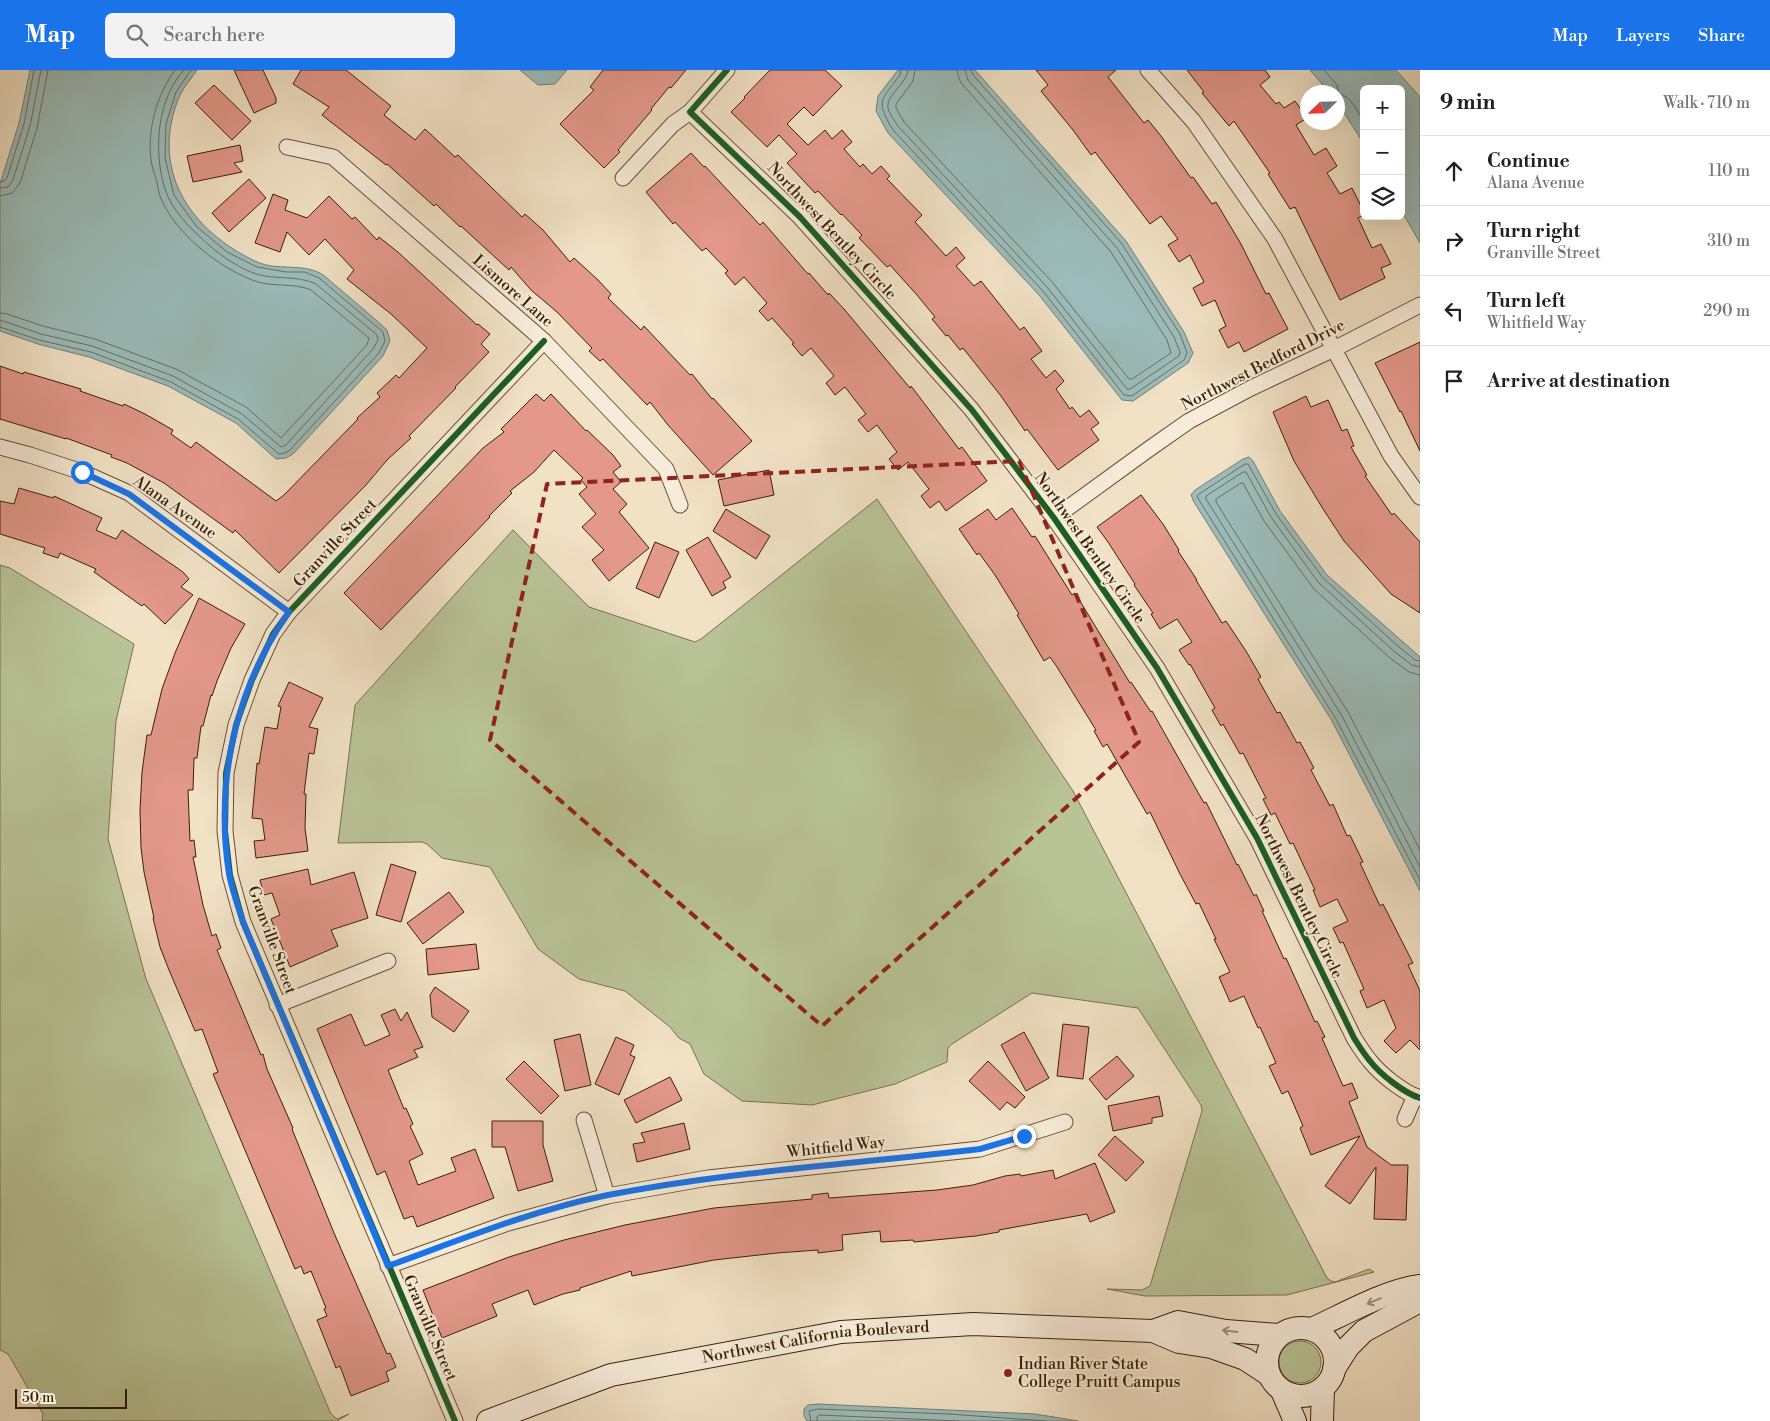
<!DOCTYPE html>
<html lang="en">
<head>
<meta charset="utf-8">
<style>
	body { margin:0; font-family:"Libre Bodoni",serif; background:#f2f2f2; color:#202124 }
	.controls { position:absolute; right:15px; top:15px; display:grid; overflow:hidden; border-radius:8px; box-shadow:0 5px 20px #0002 }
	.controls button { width:45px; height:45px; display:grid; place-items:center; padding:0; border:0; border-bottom:1px solid #e0e0e0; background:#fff; color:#202124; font:25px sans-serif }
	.compass { position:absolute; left:1300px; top:15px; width:45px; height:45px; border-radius:50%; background:#fff; box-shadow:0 5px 20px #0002; rotate:247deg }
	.scale { position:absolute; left:15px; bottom:12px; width:112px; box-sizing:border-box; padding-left:5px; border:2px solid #3c2005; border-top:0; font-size:14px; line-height:18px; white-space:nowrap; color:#3c2005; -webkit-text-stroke:4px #f6ecd9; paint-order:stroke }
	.stop { position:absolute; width:15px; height:15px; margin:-11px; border:4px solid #1a73e8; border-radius:50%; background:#fff }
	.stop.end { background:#1a73e8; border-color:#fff; box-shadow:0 1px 5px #0008 }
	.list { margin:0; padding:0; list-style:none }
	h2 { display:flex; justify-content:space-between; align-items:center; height:65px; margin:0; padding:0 20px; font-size:21px }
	h2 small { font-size:16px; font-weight:400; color:#757577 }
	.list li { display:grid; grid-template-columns:32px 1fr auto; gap:15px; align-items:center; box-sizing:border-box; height:70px; padding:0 20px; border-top:1px solid #e0e0e0 }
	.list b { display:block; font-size:19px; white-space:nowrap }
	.list p { margin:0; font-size:16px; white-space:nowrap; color:#757577 }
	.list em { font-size:16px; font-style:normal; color:#757577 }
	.icon { flex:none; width:28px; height:28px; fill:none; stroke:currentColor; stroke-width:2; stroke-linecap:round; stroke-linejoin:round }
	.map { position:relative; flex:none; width:1420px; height:1351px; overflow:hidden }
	header { display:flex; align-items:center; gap:30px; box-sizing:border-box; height:70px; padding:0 25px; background:#1a73e8; color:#fff }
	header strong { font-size:24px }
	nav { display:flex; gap:28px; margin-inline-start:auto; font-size:18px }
	.search { width:350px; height:45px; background:#f2f2f2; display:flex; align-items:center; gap:12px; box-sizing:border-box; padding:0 18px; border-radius:8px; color:#757577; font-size:19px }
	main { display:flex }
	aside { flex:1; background:#fff }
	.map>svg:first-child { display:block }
</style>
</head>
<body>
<header>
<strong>Map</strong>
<div class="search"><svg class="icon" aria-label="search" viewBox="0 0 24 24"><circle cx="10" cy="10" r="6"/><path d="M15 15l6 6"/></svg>Search here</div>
<nav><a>Map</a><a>Layers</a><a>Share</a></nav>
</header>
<main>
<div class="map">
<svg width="1420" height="1351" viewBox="0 0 1420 1351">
	<rect width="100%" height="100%" fill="#f1e1c5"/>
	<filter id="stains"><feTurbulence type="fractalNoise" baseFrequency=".004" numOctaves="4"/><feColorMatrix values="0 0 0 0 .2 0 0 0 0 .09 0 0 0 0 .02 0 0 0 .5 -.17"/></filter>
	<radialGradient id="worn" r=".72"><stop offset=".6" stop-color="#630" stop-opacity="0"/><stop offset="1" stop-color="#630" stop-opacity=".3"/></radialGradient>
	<!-- green -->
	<g fill="#b8c396" stroke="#7a724e">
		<path d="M877,429L1073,721L1327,1208L1331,1211L1335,1212L1369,1199L1374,1202L1287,1225L1145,1226L1107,1219L1142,1220L1150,1216L1202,1041L1201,1035L1138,938L1032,923L952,974L948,978L947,992L895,1014L812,1035L742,1031L704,1004L690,974L679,968L670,957L625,921L579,909L538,879L490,797L442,788L427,774L422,772L338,773L355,635L513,460L589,537L695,572L701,569Z"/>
		<path d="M0,495L10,498L134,574L116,651L108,769L146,909L331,1344L337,1349L349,1344L337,1351H42L43,1344L8,1284L0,1280Z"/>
		<circle cx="1300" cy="1292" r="21"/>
	</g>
	<!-- water -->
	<g fill="#9bbcba" stroke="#757e72">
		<path d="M30,0H197C192,8 184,16 180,25C148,99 190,161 257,192C277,201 300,193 320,203C327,207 334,215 341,220C356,233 372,246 387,260L390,271L383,286L293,384L286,388L276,389L236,353L168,316L89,287L38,274L0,261V114L19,53Z"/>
		<path d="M520,0H567L555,14L538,15Z"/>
		<path d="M898,0H975L1126,171L1184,262L1193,283L1188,293L1133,331L1122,330L1039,225L888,63L876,41L878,26Z"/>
		<path d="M1310,0H1396L1420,27V173L1401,140V19H1364V74L1338,33V22H1329Z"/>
		<path d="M1249,387L1253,391L1280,441L1327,505L1420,587V821L1332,651L1194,432L1191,425L1195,420L1243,389Z"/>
		<path d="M818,1334L1035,1344L1078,1351H807L804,1346V1339L808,1335Z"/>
	</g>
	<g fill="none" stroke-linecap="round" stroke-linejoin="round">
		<!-- shore -->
		<g stroke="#6c6e60" stroke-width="1">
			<path d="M901,0L900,5C881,31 875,30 893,60L1043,221L1124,325L1132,326L1184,290L1187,283L1180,264L1122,174L973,5L971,0"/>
			<path d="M908,0C907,14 886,24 888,38C889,44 895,51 898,56L1047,217L1127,319H1130L1179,286L1180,282L1174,267L1117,178L968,10L965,0"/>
			<path d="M915,0L913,11L896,34V38L904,52L1053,213L1129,309H1132L1171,283L1167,270L1111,182L962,14L959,9L957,0"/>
			<path d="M1324,0L1337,15L1339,23C1352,28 1357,41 1364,52"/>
			<path d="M0,112L4,111L7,108L24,54L34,0"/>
			<path d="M0,118L8,117L13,110L30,56L41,0"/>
			<path d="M0,126L12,123L20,113L37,58L48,0"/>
			<path d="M0,243L7,244L43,256L95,269L176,299L246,337L281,368L367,275L369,268L311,220C293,212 271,218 252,210C217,196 178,165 162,131C159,125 158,118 157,112C155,105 152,98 151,90C147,59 157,25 175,0"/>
			<path d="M0,250L41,264L92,276L173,306L242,344L281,377L286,375L373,279L378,270L377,265L316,214C297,205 276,210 256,204C239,198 223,187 210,176C195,163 177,146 168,127C155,96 155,50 171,19C174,12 179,6 184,0"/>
			<path d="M0,257L39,270L91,282L171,312L238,349L279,384L285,383L290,380L379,283L385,271L383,262L319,208L305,202H287L257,197L227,182L196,156L174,125L165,88L166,54L176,22L191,0"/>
			<path d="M1420,591L1415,590L1399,577L1323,508L1276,444L1248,394H1245L1199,424L1197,426L1199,430L1336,649L1420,810"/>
			<path d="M1420,597L1412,595L1395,582L1318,512L1271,447L1246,402H1243L1206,426V429L1342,646L1420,797"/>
			<path d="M1420,605L1409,602L1390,588L1314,519L1264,451L1243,413H1241L1216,429V432L1348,642L1420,780"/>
			<path d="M811,1351L809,1341L818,1339L949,1344L1046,1351"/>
			<path d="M817,1351V1347L819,1345L959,1351"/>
		</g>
	</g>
	<!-- building -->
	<g fill="#e3988a" stroke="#3c2005">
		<path d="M234,0H263L276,28V33L254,43Z"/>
		<path d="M301,0H346L391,36L384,45L415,70L425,59L455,87L458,85L522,147L525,144L543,160L570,192L574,188L598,210L611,224L608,228L641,260L644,256L690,305L692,304L712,329L713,328L752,371L713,405L668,355L650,332L647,335L603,289L600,291L589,281L592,278L557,242L531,220L511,197L509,200L461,156L460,157L436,134L434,136L387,94L386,95L322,45L329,37L293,14Z"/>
		<path d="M603,0H686L671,18L669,17L651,39L652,40L618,80L620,82L604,98L560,54L594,20L590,17Z"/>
		<path d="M770,0H825L842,16L813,46L804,37L787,54L808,75L825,60L832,69L842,60L852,72L844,79L860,97L863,94L872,104L881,96L890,106L887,109L922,145L915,152L946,186L956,177L965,188L956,196L974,216L981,211L1020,260L1024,257L1042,281L1031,289L1046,308L1055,300L1064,311L1056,319L1070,339L1072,337L1080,347L1089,340L1099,353L1091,359L1099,370L1058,400L1027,359L1025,361L1001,326L963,278L960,280L948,265L946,266L932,249L935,247L917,225L890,195L887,197L859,168L862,165L842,144L841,145L818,121L815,123L787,93L797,84L779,65L767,77L731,42L745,28L744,27Z"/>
		<path d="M1036,0H1116L1108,7L1144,53L1148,50L1161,66L1191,108L1193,107L1212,134L1216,132L1241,174L1266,224L1269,223L1288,259L1244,282L1239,272L1228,278L1219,260L1226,256L1215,230L1202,236L1193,218L1204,212L1190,185L1179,192L1168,175L1178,169L1161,146L1150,154L1095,82L1091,85L1073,60L1041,21L1048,15Z"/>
		<path d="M1187,0H1265L1270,7L1260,15L1276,34L1279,32L1284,38L1295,31L1307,48L1296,55L1314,85L1326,78L1337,96L1327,103L1340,124L1352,118L1364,142V145L1358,148L1372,178L1381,174L1391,194L1381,198L1385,208L1340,230L1295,137L1290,139L1268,104L1270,103L1234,51L1229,56L1202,23L1204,22Z"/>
		<path d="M214,15L251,51L232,70L195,33Z"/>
		<path d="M240,75L243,91L234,93L242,102L193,112L187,86Z"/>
		<path d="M691,83L704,97L705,96L760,155L763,152L808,204L809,203L828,225L829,223L844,239L910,318L911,316L959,379L962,377L987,411L946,441L939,431L930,438L921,426L929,419L908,392L898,400L889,389L897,382L877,355L868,362L858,350L866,344L845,317L835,325L826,313L834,306L811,278L802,286L792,274L794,273L772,248L768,251L759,241L767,233L744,207L735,215L725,203L728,201L706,178L702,181L675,152L673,154L646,122Z"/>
		<path d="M249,109L266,128L229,162L212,143Z"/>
		<path d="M273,124L288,130L285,140L307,148L329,126L352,149L355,147L377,170L379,167L399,183L477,255L478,254L490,264L481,274L489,282L455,317L456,318L409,366L411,368L387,390L366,415L279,503L235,460L233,463L164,413L127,393L111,387L112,385L66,368V369L0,349V296L23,304L24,302L81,319L80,321L123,336L124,334L145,344L173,360L171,364L191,378L196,372L276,431L284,425L358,349L357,348L380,327L377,323L396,305L399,308L427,278L391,244L347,209L354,200L325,169L309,185L287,162L280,182L255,173Z"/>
		<path d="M1420,272V381L1401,341L1400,342L1375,293Z"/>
		<path d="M536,324L544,331L551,324L586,361L587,360L613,385L621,396L613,402L621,412L613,419L627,434L619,442L649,478L609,511L592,490L604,480L582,457L596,444L579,424L587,417L581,410L583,408L554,380L534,402L510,421L512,423L489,446L490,447L381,560L344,523L483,378L504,362L501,359Z"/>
		<path d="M1306,326L1311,337L1328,330L1342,361L1347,359L1354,376L1351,377L1367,405L1365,406L1392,445L1394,443L1420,472V543L1391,524L1344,471L1323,439L1294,391L1273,342Z"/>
		<path d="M769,400L774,425L724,436L718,410Z"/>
		<path d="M19,418L53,428L54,426L102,448L96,460L116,469L122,460L183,502L189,509L181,517L193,525L165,554L144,534L142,536L94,502L96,499L60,483L58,488L43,483L45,478L0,464V431L14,434Z"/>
		<path d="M1141,425L1163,454L1179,480L1178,481L1197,510H1196L1222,553L1226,551L1246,581L1261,607L1258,609L1277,643L1280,642L1297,673L1300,672L1314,698L1311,700L1330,736L1333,734L1347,766L1350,765L1363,792L1360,793L1380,836L1383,834L1413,893L1408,895L1420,921V980L1410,970L1396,983L1384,971L1396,958L1384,930L1367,938L1360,921L1364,919L1343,872L1340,873L1333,858L1348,851L1337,829L1320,837L1313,820H1315L1293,773L1290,774L1275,743L1271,745L1263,729L1266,728L1243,683L1240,684L1223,654L1221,656L1212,640L1215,638L1190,594L1189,595L1179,580L1192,572L1177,549L1160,559L1151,544L1153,543L1134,515L1135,514L1108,472L1097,457Z"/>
		<path d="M1012,438L1032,467L1035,466L1072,525L1075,523L1130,613L1131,612L1151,642L1152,641L1204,733L1206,732L1237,795L1238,794L1254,826L1256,824L1264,841H1262L1284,889L1286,888L1315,952L1317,951L1325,967L1322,968L1343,1016L1352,1013L1358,1028L1349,1032L1367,1077L1391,1095H1408L1406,1150L1374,1149L1376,1097L1350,1134L1325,1116L1360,1066L1311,1085L1300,1058L1303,1056L1288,1021L1282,1024L1269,996L1276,993L1260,957L1258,958L1244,926L1230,932L1219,907L1230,902L1214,869H1216L1199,833L1196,834L1180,804L1150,742L1147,744L1107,674L1103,677L1094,661L1096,660L1057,597L1050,587L1044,591L1017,545L1019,544L995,505L979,483L977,485L959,459L988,439L996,450Z"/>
		<path d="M726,439L770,466L756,489L713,461Z"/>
		<path d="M708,467L731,507L723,512L726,518L712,526L686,480Z"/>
		<path d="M655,472L679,482L659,528L636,518Z"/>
		<path d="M199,528L245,554L231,578L217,611L212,626L211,625L203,656H201L197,688H194L193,720H188L190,771L194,770L196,787H193L203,835L212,866L216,864L221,878L217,880L261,985L263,984L267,999L293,1058L292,1059L334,1163L387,1284L390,1283L396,1297L386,1302L389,1311L351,1326L340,1296L336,1298L317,1250L327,1246L324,1239L326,1238L311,1201L304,1204L301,1196L295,1199L213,1004L218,1002L202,959L195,961L169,900L160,877L153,848H154L144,802L141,778L140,740L142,702L147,665H151L162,619L175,583Z"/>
		<path d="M289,612L323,628L309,657L318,659L314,684L309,683L304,724H306L305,758L308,781L256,788L254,771L265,770L262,749L252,748L257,693L259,694L265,657L277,659L281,637L278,636Z"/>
		<path d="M391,794L416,802L401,852L376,845Z"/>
		<path d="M308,799L311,815L354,802L368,848L331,860L338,876L290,897L271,849L280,845L272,823L264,825L260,810Z"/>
		<path d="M449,822L464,842L423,874L407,853Z"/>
		<path d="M476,874L479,899L428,905L426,879Z"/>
		<path d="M435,917L469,941L454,962L432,947L430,925Z"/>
		<path d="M395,939L401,951L407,942L423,977L414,980L418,987L388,1000L404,1039L406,1038L413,1054L410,1056L423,1084L409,1091L418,1115L456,1101L451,1088L475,1079L494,1128L417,1157L413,1146L404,1149L385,1101L377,1105L317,959L351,944L365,976L390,965L381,945Z"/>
		<path d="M1063,954L1089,957L1083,1009L1057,1006Z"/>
		<path d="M1024,962L1049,1008L1026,1021L1001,975Z"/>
		<path d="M580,964L591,1015L565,1021L554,970Z"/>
		<path d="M616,967L634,975L630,985L635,987L619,1025L595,1014Z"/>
		<path d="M1117,986L1134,1006L1106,1030L1089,1009Z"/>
		<path d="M524,991L559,1026L541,1044L506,1009Z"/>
		<path d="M988,991L1025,1027L1015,1038L1007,1032L1000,1040L969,1011Z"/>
		<path d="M670,1007L682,1030L636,1053L624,1030Z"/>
		<path d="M1159,1026L1163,1046L1152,1048V1053L1113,1061L1108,1036Z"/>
		<path d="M492,1051H543V1075L553,1111L518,1121L505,1077H492Z"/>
		<path d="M684,1053L690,1079L637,1092L633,1074L645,1072L641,1063Z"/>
		<path d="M1115,1066L1144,1092L1126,1111L1098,1085Z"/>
		<path d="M1095,1093L1115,1142L1090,1152L1087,1144L999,1160V1162L976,1166L914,1172L913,1170L881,1172L880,1161L842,1165L843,1180L818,1183V1180L777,1183L714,1190L632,1206L631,1201L580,1218V1220L563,1224L534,1235L528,1220L492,1234L497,1246L442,1268L423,1220L509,1187L564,1170L625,1155L714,1138L812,1129V1125L828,1123L829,1128L937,1120L973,1115L1005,1106L1020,1104L1021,1106L1053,1100L1055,1109Z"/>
	</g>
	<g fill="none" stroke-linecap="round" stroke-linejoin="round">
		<!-- street casing -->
		<g stroke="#695035" stroke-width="17">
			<g id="street">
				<path d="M727,0L690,42L800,147L972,340L1054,448L1157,598L1257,768L1354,968C1359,976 1364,984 1370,991C1380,1004 1404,1023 1420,1028"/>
				<path d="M1148,0L1194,52L1275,169L1391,386L1420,427"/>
				<path d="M287,77L333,87L544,271L666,399L680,435"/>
				<path d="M623,108L673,54L690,42"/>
				<path d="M0,377L30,385L82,402L129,423L289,542"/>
				<path d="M1054,448L1149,379L1189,351L1251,318L1334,279L1420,235"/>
				<path d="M277,935L388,891"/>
				<path d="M1405,1049L1415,1026"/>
				<path d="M584,1050L607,1126"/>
				<path d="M388,1196L508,1153L607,1126L708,1108L980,1079L1065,1052"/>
				<path d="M455,1351L243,852L230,805L225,761L226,703L236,655L252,610L273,564L289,542L544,271"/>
			</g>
		</g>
		<!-- secondary casing -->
		<g stroke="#3c2005" stroke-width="24">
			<g id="secondary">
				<circle cx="1301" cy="1292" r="34"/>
				<path d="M1312,1259C1345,1244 1384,1221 1420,1216"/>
				<path d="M1153,1261L1178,1252L1226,1261L1278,1265"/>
				<path d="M1334,1299L1348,1277L1364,1261L1420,1231"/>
				<path d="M1282,1321L1295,1351"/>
				<path id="s1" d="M488,1351L611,1305L841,1262L973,1254L1153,1261L1179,1272L1211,1277L1245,1289L1268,1304"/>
				<path d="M1322,1351L1323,1318"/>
			</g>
		</g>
		<!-- street -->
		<use href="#street" stroke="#f6ecd9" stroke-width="15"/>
		<!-- secondary -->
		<use href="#secondary" stroke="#f6ecd9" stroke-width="22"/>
		<!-- cycleway casing -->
		<g stroke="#f6ecd9" stroke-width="9">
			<g id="cycleway">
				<path d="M727,0L690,42L800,147L972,340L1054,448L1157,598L1257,768L1354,968C1359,976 1364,984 1370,991C1380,1004 1404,1023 1420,1028"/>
				<path d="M455,1351L243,852L230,805L225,761L226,703L236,655L252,610L273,564L289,542L544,271"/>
			</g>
		</g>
		<!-- cycleway -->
		<use href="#cycleway" stroke="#1b5e20" stroke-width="6"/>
	</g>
	<!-- one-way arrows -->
	<defs><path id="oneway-shaft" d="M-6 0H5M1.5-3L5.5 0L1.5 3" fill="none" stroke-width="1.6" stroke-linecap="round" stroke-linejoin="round" transform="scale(1.25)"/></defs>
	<g stroke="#a2907a">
		<use href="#oneway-shaft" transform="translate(1374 1231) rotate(157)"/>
		<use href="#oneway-shaft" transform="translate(1230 1261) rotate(-173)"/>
	</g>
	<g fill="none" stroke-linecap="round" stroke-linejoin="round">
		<!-- route -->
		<path stroke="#1a73e8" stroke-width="6" d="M82,402L129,424L289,542C235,618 215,712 229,804C232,820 238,836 243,852L388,1196C460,1170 533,1140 608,1125C731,1101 856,1094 980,1079L1024,1066"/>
	</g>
	<!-- marked area -->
	<path fill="none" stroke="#8f2418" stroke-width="4" stroke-dasharray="10 6" stroke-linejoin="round" d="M1019,391L1139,672L822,956L490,670L547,414Z"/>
	<!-- markers -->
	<circle fill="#8f2418" stroke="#f6ecd9" stroke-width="2" cx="1008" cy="1303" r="5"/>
	<g text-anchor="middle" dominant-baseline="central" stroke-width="4" stroke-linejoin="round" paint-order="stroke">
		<!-- street labels -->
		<g font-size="16" fill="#3c2005" stroke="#f6ecd9">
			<text transform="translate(832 161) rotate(47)">Northwest Bentley Circle</text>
			<text transform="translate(513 221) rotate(41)">Lismore Lane</text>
			<text transform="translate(1263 295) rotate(-27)">Northwest Bedford Drive</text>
			<text transform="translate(175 437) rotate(35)">Alana Avenue</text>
			<text transform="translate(335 473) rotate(-47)">Granville Street</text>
			<text transform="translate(1090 478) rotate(55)">Northwest Bentley Circle</text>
			<text transform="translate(1299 826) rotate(64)">Northwest Bentley Circle</text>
			<text transform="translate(272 870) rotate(70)">Granville Street</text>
			<text transform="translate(836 1077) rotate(-6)">Whitfield Way</text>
			<text transform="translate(430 1258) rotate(67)">Granville Street</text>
			<text stroke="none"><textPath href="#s1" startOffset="339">Northwest California Boulevard</textPath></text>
		</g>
		<!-- poi labels -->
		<g font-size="16" fill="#3c2005" stroke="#f6ecd9" text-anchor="start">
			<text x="1018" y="1294">Indian River State<tspan x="1018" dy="18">College Pruitt Campus</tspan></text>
		</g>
	</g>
	<rect width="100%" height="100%" filter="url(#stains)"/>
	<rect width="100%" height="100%" fill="url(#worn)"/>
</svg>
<div class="controls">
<button>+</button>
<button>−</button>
<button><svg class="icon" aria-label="layers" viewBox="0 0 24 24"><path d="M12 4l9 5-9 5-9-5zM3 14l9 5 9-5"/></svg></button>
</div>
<svg class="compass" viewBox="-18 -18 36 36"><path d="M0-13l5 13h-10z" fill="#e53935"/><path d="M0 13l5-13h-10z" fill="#757577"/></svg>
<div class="scale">50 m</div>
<div class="stop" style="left:82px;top:402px"></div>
<div class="stop end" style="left:1024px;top:1066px"></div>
</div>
<aside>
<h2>9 min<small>Walk · 710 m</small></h2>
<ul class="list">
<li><svg class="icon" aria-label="ahead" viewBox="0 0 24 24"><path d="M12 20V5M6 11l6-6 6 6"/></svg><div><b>Continue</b><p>Alana Avenue</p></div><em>110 m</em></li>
<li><svg class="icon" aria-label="right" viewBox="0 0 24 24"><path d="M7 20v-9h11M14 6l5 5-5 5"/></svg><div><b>Turn right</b><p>Granville Street</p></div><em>310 m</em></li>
<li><svg class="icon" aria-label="left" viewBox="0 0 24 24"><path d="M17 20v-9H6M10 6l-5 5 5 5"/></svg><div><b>Turn left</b><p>Whitfield Way</p></div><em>290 m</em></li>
<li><svg class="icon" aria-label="arrive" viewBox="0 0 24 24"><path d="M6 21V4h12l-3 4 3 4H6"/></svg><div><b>Arrive at destination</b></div></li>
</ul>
</aside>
</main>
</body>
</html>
